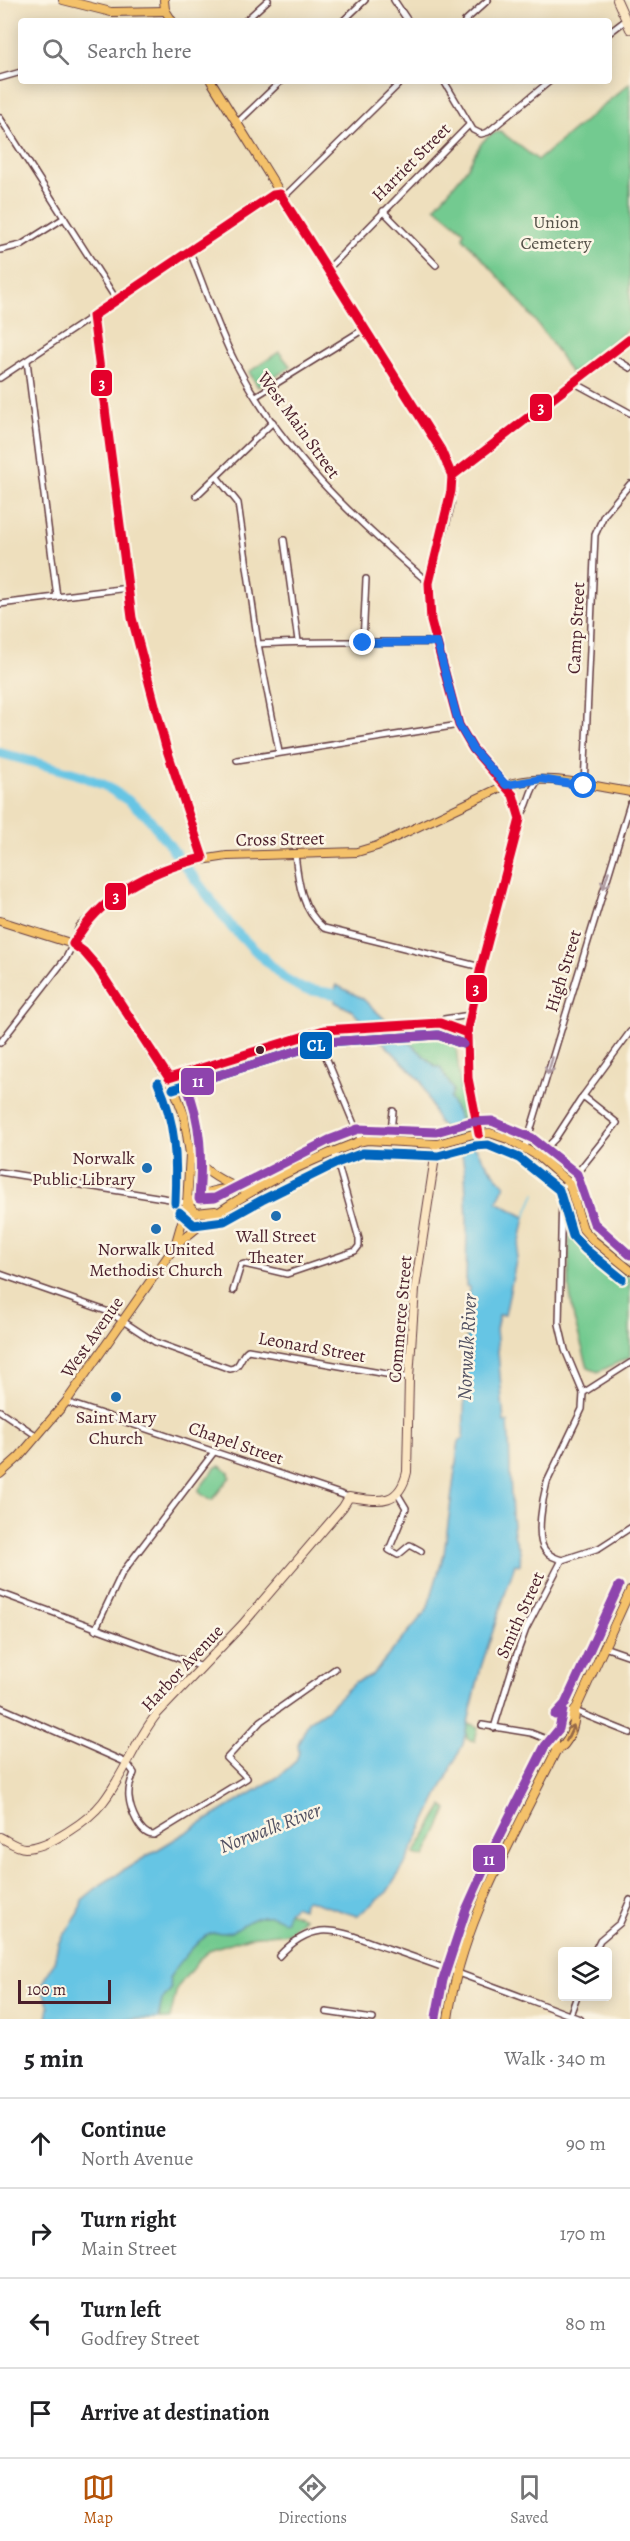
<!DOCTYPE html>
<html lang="en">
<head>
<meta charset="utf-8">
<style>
	body { margin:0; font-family:Alegreya,serif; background:#f6f6f6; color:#202124 }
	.controls { position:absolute; right:18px; bottom:18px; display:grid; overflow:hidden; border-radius:6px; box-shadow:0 3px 15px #0003 }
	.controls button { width:54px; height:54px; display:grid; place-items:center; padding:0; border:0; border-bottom:2px solid #e0e0e0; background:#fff; color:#202124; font:30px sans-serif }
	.scale { position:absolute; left:18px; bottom:15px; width:93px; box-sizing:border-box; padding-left:6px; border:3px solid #4a1f2b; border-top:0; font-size:16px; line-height:21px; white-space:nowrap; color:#4a1f2b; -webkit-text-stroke:4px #fcf5e5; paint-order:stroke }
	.stop { position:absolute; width:18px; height:18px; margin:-14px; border:4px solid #1a73e8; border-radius:50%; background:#fff }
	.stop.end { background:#1a73e8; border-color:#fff; box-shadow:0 2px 6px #0008 }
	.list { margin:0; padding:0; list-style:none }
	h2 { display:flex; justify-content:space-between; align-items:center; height:78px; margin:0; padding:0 24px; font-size:26px }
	h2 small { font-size:20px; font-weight:400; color:#757577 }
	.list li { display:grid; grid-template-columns:39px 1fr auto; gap:18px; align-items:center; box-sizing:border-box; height:90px; padding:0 24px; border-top:2px solid #e0e0e0 }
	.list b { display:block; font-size:22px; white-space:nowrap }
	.list p { margin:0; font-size:20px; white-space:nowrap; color:#757577 }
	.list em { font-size:20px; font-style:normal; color:#757577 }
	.icon { flex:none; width:33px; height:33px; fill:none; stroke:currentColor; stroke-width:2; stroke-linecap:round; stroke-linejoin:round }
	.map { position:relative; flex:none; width:630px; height:2019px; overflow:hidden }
	.search { position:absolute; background:#fff; box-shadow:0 3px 15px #0003; left:18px; right:18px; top:18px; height:66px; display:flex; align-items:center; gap:15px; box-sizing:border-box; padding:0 21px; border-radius:6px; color:#757577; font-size:22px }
	.sheet { height:438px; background:#fff }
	nav { display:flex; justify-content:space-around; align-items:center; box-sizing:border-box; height:84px; border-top:2px solid #e0e0e0; background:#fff; font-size:16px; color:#757577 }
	nav a { display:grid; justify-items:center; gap:3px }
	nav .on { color:#b45309 }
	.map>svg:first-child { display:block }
</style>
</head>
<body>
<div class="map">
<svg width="630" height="2019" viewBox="0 0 630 2019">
	<rect width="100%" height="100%" fill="#fcf5e5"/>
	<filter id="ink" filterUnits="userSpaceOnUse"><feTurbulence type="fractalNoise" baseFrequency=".0167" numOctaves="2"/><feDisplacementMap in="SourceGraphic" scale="12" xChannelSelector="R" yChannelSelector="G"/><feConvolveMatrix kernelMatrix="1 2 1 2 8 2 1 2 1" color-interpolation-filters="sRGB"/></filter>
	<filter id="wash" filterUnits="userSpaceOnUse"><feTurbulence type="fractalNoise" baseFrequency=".008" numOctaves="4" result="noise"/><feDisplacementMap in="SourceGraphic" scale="24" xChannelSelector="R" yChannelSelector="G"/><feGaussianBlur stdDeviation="1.35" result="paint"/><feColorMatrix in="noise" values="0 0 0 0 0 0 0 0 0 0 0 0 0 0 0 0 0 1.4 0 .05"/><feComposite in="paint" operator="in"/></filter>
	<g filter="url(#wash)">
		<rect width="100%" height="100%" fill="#eedfbd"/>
		<!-- green -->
		<g fill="#73ca90" stroke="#5e745e" stroke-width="1.5">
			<path d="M630,83V328L571,374C545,327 500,277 463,238L464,231L435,207C446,193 460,180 469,165C476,152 484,132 501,132L538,160Z"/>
			<path d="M279,352L291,367L258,387L249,372Z"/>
			<path d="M437,1033L449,1037L456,1047L465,1128L450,1099L453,1090L440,1067H436L401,1035Z"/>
			<path d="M569,1215L579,1236L630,1278V1357L598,1372L588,1368L574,1319L569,1287Z"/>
			<path d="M221,1466L229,1473L230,1477L212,1500L208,1499L199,1492V1489L216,1467Z"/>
			<path d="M465,1722L478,1727L475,1741L467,1739Z"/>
			<path d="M443,1806L447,1810L425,1857L414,1854Z"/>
			<path d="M263,1903L304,1918L288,1933L249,1937L209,1950L199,1960L177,1988L170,2019H160L159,1997L168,1974L213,1926Z"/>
		</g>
		<!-- water -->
		<path fill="#66c5e4" stroke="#587288" stroke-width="1.5" d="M336,985L362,998L436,1067H440L453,1090L450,1099C465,1130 480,1161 505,1185L497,1202L525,1217L505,1315H499L496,1329L504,1422H508C511,1459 509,1497 514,1534C517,1549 522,1545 520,1565L515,1564L481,1667L463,1744L404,1866L387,1892L357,1916L307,1900L303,1902L302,1909L294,1906L287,1913L286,1920L283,1921C264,1909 250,1920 233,1931C226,1935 217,1931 210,1934C197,1939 177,1966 169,1978L171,1989L162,2000L158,2019H47L49,2006L41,1987L54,1962L58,1944L79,1913L82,1900L100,1885L142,1859L278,1777L296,1761L299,1752L298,1744L309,1721L326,1710L355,1682L371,1676L427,1610L444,1554L459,1440L463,1438L469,1287L466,1286L467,1221L465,1172L462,1155L449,1132L438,1122L421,1081L351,1010L335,1002Z"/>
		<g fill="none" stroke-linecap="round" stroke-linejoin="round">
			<!-- stream -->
			<path stroke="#66c5e4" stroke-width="1.5" d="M525,1217L535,1194"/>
			<!-- river -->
			<path stroke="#66c5e4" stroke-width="10" d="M0,753L77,774L104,785L129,801L148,817L233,929L284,978L303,989L335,994L348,1000"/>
		</g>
	</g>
	<g filter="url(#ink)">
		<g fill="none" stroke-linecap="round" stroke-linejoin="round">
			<!-- minor casing -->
			<g stroke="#633c41" stroke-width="8">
				<g id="minor">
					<path d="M394,0L408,21"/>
					<path d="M245,21L268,0"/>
					<path d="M343,21L365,0"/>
					<path d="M465,21L488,0"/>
					<path d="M609,33L626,20"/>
					<path d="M0,78L21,72"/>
					<path d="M444,81L473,130L481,134L488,132L550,81"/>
					<path d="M0,118L116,299"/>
					<path d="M236,124L281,81"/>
					<path d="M280,194L288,193L402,81"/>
					<path d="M383,211L436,265"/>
					<path d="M0,250L21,245L64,218"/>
					<path d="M190,252C205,288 217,327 235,362C281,451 354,519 429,583"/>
					<path d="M327,270L469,125"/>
					<path d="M609,355L630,368"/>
					<path d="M27,361L57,597"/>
					<path d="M0,378L93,316"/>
					<path d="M573,382L630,413"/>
					<path d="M256,396L364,329"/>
					<path d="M452,476L630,339"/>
					<path d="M217,477L238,503L258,644L279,752"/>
					<path d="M196,496L273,422"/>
					<path d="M284,540L298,641"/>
					<path d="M0,604L128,588"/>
					<path d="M363,643L366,579"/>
					<path d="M258,644C318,640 377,643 437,642"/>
					<path d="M237,760L459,725"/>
					<path d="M584,786L595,535L604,515L630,484"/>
					<path d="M520,816C530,806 528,791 538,781"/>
					<path d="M295,854C298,880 301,910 324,928L481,967"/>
					<path d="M440,1023L467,1033"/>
					<path d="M313,1032L321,1045L361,1141"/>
					<path d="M0,1043L66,958L73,944"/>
					<path d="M169,1078L324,1030L440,1023L444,1019L470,1015"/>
					<path d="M390,1141L393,1111"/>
					<path d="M525,1148L630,804"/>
					<path d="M538,1156L555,1139L583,1096L630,1032"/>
					<path d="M0,1172L176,1200L187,1204"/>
					<path d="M0,1274L109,1312L155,1342L230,1369C241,1368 240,1355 248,1350L409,1378"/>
					<path d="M233,1291L241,1265L244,1264L287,1274L355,1251L359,1246V1239L334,1151"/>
					<path d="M583,1393L630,1363"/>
					<path d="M66,1402L349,1497"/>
					<path d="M0,1411L37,1436"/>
					<path d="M397,1493L406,1508L389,1550L398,1555L410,1545L421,1551"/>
					<path d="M562,1560L599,1548L630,1528"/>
					<path d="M0,1593L202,1667"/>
					<path d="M95,1630L122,1573L214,1452"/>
					<path d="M604,1647L630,1656"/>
					<path d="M0,1707L127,1763L134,1773C131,1780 128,1788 129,1797C130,1809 140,1836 154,1835L247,1778L227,1758L261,1721L335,1669"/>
					<path d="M575,1711L630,1733"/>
					<path d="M482,1725L531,1733L554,1742"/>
					<path d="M494,1728L515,1659L526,1629L562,1560C555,1558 549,1556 545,1550C535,1538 543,1497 547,1482L582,1409L583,1393L565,1350L559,1324L562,1191V1186L569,1183L617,1123L583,1096"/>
					<path d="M594,1952L600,1940L620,1923L630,1900"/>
					<path d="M279,1956C290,1944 304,1933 321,1931C343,1929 367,1942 387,1948C453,1970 516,1995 580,2019"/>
					<path d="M326,2012L373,2019"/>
					<path d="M570,2015L577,1996"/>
				</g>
			</g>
			<!-- secondary casing -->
			<g stroke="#633c41" stroke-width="10">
				<g id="secondary">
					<path d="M617,0L630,29"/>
					<path d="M203,858L166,747L132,618L93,316L273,195L280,194"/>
					<path d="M479,1134L468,1078L467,1033L481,967L520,819L516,802L506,785"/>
					<path d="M0,1837C8,1841 17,1848 25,1848C49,1848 89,1820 103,1802C124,1775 135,1742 156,1715L242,1625L343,1507L349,1497C378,1501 399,1507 407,1472L409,1378L415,1289L437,1144"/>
				</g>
			</g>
			<!-- primary casing -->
			<g stroke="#633c41" stroke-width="10">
				<g id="primary">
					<path d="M63,0L111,12L166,11"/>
					<path d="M164,0L165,10L172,21"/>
					<path d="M211,81L450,467C460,501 434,549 429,584C426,613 452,713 466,740C476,757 492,771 506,785"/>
					<path d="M0,921L73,944L93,962L175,1091L184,1115L190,1154L187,1204L175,1246L66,1402L19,1457L0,1474"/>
					<path d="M73,944L80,927L104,905L138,882L176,864L227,856L357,852L377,846L506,785C545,772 590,786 630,792"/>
					<path d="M190,1154C204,1170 217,1179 236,1187"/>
					<path d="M187,1204C210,1187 227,1188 255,1189"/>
					<path d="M187,1204L196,1213L215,1211"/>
					<path d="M175,1246C228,1199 292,1167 358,1142L367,1140L437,1144L473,1134L490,1133L508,1139L538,1156L569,1183L583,1229L593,1240L630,1270"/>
					<path d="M556,1751C551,1737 564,1719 575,1711L630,1591"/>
					<path d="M448,2019C461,1923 514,1837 556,1751C569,1745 575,1725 575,1711"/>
				</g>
			</g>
			<!-- minor -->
			<use href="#minor" stroke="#fff" stroke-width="5"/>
			<!-- secondary -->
			<use href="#secondary" stroke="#fbe6c3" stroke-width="8"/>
			<!-- primary -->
			<use href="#primary" stroke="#f4c16a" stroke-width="8"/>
			<!-- bus-1 casing -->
			<g stroke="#fcf5e5" stroke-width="14">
				<g id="bus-1">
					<path d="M280,194L441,450L452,476L451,491L429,583L431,621L459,725L473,749L513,795L520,819L481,967L467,1033L440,1023L324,1030L169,1078L97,967L84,952L73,944C100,896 150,870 203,858L166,747L132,618L93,316L273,195Z"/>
					<path d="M452,476L630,339"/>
					<path d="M467,1033L468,1078L479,1134"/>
				</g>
			</g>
			<!-- bus-2 casing -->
			<g stroke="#fcf5e5" stroke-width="14">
				<g id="bus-2">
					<path d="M158,1083C176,1123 177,1160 175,1203"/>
					<path d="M173,1089L326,1042L438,1035L463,1044"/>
					<path d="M179,1212L194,1225L224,1221L262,1200L339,1162L363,1153L438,1156L475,1146L488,1145L519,1158L559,1190L573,1236L585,1249L622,1279"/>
				</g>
			</g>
			<!-- bus-3 casing -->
			<g stroke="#fcf5e5" stroke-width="14">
				<g id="bus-3">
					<path d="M463,1044L438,1035L326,1042L186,1085C202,1122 202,1161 199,1199L215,1198L329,1140L358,1129L436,1132L471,1122L492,1121L532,1138L577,1174L594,1223L630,1255"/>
					<path d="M555,1715L565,1704L619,1586"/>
					<path d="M436,2017L443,1980L466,1910L496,1843L545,1746L559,1729L563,1710"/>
				</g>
			</g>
			<!-- bus-1 -->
			<use href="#bus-1" stroke="#e4002b" stroke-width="9"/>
			<!-- bus-2 -->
			<use href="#bus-2" stroke="#0065bd" stroke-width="9"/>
			<!-- bus-3 -->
			<use href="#bus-3" stroke="#8e44ad" stroke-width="9"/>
		</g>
		<!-- one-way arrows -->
		<defs><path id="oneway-shaft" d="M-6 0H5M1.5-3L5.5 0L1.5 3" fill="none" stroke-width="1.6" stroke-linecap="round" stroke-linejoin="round" transform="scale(1.5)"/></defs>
		<g stroke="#ae9aa0">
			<use href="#oneway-shaft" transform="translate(606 880) rotate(107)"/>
			<use href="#oneway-shaft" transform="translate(550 1066) rotate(107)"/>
		</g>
		<use stroke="#966847" href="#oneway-shaft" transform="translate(570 1733) rotate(-65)"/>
	</g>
	<g fill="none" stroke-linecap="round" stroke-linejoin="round" filter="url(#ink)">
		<!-- route -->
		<path stroke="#1a73e8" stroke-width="8" d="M363,643L437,642L459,725L473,749L506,785L541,779L584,786"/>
	</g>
	<!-- markers -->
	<circle fill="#4a1f2b" stroke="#fcf5e5" stroke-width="2" cx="260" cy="1050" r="5"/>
	<g fill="#1f6fb2" stroke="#fcf5e5" stroke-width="2">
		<circle cx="147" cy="1168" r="6"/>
		<circle cx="276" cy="1216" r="6"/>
		<circle cx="156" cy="1229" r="6"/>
		<circle cx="116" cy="1397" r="6"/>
	</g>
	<g text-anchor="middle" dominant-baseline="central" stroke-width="5" stroke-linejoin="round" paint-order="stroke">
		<!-- street labels -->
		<g font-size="18" fill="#4a1f2b" stroke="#fcf5e5">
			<text transform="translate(411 162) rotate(-45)">Harriet Street</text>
			<text transform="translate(299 425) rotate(54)">West Main Street</text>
			<text transform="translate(576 628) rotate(-87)">Camp Street</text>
			<text transform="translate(280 839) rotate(-1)">Cross Street</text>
			<text transform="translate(563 971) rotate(-73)">High Street</text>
			<text transform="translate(400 1319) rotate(-85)">Commerce Street</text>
			<text transform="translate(92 1337) rotate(-55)">West Avenue</text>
			<text transform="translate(312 1347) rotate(10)">Leonard Street</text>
			<text transform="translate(236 1443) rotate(19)">Chapel Street</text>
			<text transform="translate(520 1615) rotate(-66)">Smith Street</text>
			<text transform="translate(182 1668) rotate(-47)">Harbor Avenue</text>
		</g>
		<!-- park labels -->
		<g font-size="18" fill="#565249" stroke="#fcf5e5">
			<text x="556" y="222">Union<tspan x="556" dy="21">Cemetery</tspan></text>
		</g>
		<!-- poi labels -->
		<g font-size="18" fill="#4a1f2b" stroke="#fcf5e5">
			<text x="135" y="1158" text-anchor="end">Norwalk<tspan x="135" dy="21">Public Library</tspan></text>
			<text x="276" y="1236">Wall Street<tspan x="276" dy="21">Theater</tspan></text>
			<text x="156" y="1249">Norwalk United<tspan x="156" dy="21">Methodist Church</tspan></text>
			<text x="116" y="1417">Saint Mary<tspan x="116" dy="21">Church</tspan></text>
		</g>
		<!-- water labels -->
		<g font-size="20" font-style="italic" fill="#525162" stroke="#fcf5e5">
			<text transform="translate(467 1347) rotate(-87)">Norwalk River</text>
			<text transform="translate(270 1828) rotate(-21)">Norwalk River</text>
		</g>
	</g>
	<g stroke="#fcf5e5" stroke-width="2">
		<rect x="90" y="369" width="23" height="28" rx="6" fill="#e4002b"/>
		<rect x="529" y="393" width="24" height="29" rx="6" fill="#e4002b"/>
		<rect x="104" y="882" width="23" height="29" rx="6" fill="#e4002b"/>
		<rect x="465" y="974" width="23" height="29" rx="6" fill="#e4002b"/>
		<rect x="299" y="1031" width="34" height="29" rx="6" fill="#0065bd"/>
		<rect x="180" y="1067" width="35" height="29" rx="6" fill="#8e44ad"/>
		<rect x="472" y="1844" width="34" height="29" rx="6" fill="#8e44ad"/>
	</g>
	<g font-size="16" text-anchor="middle" font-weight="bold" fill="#fff">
		<text x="102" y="389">3</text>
		<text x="541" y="413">3</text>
		<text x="116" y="902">3</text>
		<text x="476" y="994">3</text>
		<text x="316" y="1051">CL</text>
		<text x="198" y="1087">11</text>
		<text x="489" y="1865">11</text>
	</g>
</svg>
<div class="controls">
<button><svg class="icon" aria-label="layers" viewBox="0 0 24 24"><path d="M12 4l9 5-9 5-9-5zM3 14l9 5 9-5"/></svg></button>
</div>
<div class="scale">100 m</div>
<div class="stop" style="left:584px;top:786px"></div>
<div class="stop end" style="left:363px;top:643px"></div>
<div class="search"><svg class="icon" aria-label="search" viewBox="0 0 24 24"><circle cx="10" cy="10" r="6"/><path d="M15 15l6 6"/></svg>Search here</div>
</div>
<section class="sheet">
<h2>5 min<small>Walk · 340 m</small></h2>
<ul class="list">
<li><svg class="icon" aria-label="ahead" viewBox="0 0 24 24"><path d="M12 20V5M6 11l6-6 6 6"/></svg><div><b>Continue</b><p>North Avenue</p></div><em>90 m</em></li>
<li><svg class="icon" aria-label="right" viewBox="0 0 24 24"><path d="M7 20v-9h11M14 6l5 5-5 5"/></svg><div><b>Turn right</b><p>Main Street</p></div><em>170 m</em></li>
<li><svg class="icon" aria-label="left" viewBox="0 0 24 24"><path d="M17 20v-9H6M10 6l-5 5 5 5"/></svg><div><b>Turn left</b><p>Godfrey Street</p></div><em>80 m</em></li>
<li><svg class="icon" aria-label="arrive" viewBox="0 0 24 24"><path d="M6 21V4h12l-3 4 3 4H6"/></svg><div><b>Arrive at destination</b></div></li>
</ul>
</section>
<nav>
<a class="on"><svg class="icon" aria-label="map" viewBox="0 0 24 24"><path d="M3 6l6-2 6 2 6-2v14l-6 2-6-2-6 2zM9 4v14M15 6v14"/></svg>Map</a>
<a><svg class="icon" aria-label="directions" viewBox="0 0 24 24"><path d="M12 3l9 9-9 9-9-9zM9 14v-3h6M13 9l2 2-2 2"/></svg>Directions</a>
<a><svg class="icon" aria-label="saved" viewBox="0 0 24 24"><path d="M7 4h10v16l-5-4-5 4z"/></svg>Saved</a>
</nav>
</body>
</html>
